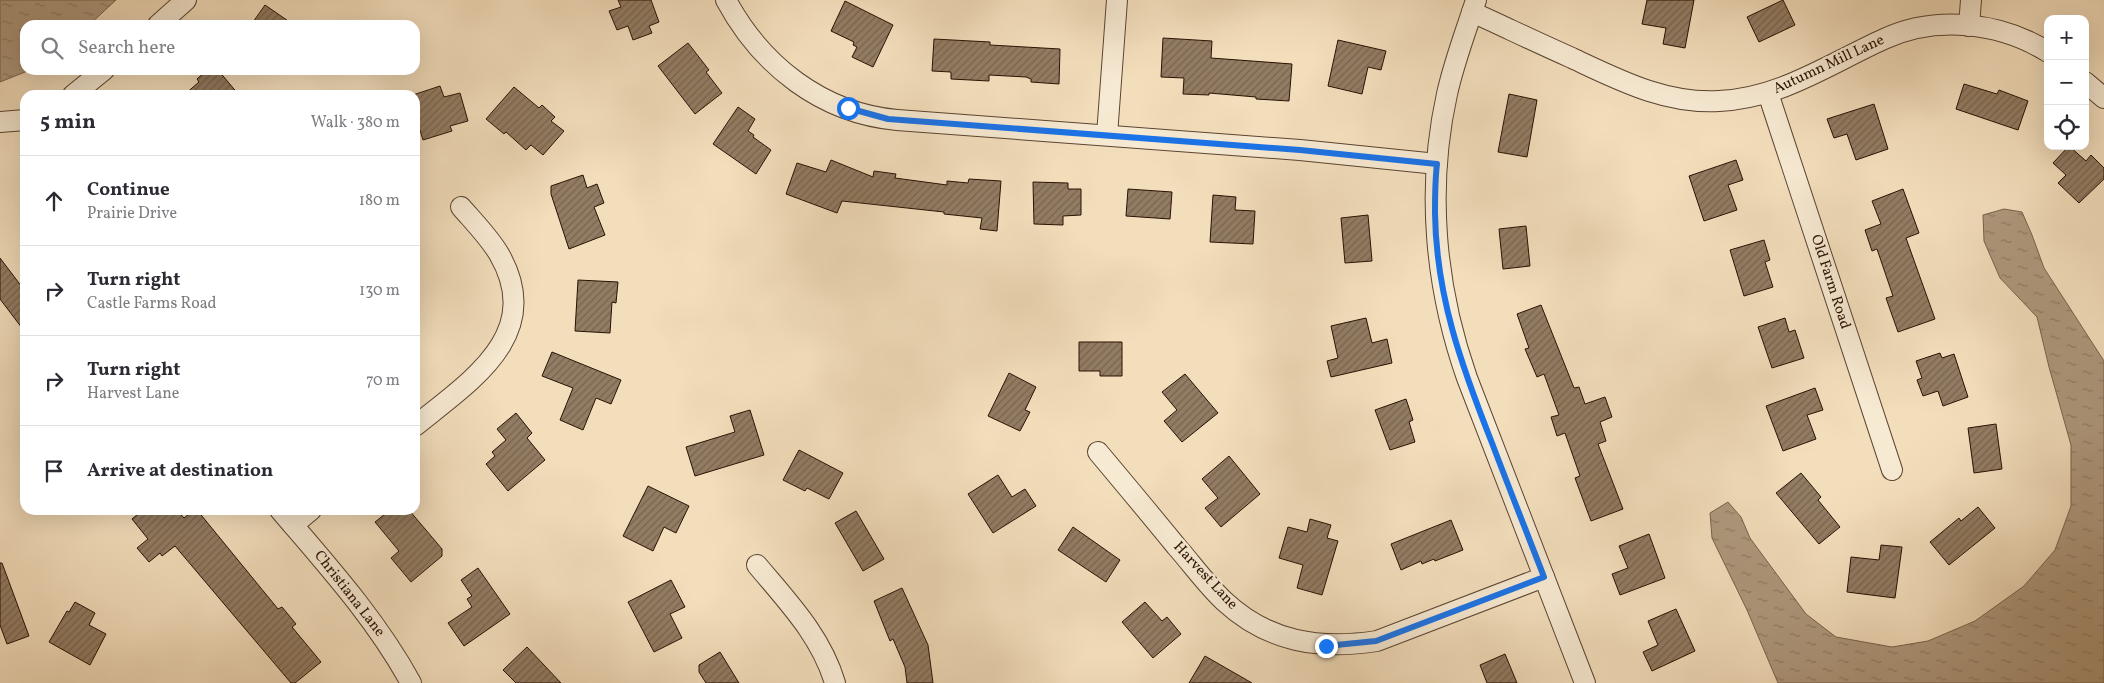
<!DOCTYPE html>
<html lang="en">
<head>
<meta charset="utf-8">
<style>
	body { margin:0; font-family:Vollkorn,serif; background:#f7f7f7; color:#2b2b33 }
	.controls { position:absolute; right:15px; top:15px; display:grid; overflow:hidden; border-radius:10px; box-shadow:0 5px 20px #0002 }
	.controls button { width:45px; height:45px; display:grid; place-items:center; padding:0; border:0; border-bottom:1px solid #e1e1e2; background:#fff; color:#2b2b33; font:25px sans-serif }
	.stop { position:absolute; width:15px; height:15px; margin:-11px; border:4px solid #1a73e8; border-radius:50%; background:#fff }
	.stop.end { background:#1a73e8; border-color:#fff; box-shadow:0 1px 5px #0008 }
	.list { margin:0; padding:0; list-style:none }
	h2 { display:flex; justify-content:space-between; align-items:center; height:65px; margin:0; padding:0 20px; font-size:21px }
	h2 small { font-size:16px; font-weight:400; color:#7c7c81 }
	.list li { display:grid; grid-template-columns:32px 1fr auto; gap:15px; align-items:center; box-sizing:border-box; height:90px; padding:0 20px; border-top:1px solid #e1e1e2 }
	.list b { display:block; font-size:19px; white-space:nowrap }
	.list p { margin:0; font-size:16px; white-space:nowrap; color:#7c7c81 }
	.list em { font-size:16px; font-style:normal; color:#7c7c81 }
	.icon { flex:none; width:28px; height:28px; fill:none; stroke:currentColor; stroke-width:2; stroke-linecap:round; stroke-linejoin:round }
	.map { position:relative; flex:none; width:2104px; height:683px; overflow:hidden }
	.search { position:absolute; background:#fff; box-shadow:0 5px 20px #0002; left:20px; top:20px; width:400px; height:55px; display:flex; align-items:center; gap:12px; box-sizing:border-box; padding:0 18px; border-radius:15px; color:#7c7c81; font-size:19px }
	.panel { position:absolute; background:#fff; box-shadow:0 5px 20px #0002; left:20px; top:90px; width:400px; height:425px; border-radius:15px }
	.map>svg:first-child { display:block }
</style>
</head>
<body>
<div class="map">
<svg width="2104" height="683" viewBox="0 0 2104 683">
	<defs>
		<pattern id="water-ripples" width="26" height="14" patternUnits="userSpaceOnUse" patternTransform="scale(1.25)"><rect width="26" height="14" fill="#ae987d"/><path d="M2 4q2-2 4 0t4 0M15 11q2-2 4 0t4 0" fill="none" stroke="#8e7b64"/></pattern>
		<pattern id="building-hatch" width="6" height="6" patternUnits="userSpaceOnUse" patternTransform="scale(1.25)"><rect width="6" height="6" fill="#927c63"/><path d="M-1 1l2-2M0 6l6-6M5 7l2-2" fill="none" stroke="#77644f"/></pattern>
	</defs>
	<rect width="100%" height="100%" fill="#f3debc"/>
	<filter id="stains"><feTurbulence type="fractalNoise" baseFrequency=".004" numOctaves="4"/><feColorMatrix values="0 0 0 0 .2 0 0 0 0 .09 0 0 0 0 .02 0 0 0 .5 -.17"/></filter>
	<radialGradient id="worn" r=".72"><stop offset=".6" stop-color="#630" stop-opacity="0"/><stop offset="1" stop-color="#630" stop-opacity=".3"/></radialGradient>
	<!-- water -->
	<g fill="url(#water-ripples)" stroke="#78624c">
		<path d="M0,0H116L89,25H25V70H30L0,82Z"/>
		<path d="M2004,209L2022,212L2032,235L2044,268L2104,361V683H1778L1747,610L1712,538L1710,513L1728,502L1741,517L1750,538L1806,614L1836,637L1892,647L1928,641L1975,621L2024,586L2055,550L2071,506V445L2049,367L2037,317L2000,278L1984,241L1983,215Z"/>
	</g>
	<!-- building -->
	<g fill="url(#building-hatch)" stroke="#281103">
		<path d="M618,0H651L659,22L649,26L652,33L633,40L628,26L617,30L609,11L621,7Z"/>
		<path d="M1647,0H1694L1685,48L1663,44L1666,28L1642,24Z"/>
		<path d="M1783,0L1795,25L1759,42L1747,17Z"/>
		<path d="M845,1L893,25L873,67L852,57L857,47L853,45L854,42L831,31Z"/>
		<path d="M265,5L294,25H251Z"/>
		<path d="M1163,38L1212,41L1211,58L1292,64L1289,101L1256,99V97L1209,93V95L1183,94L1184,78L1161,77Z"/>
		<path d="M934,39L990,42V45L1060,49L1059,84L1031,82V79L1026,77L989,75V81L951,79V72L932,71Z"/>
		<path d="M1338,40L1386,51L1381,70L1368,67L1362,94L1328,86Z"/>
		<path d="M688,43L709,70L706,72L722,93L695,114L658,66Z"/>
		<path d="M207,70H218L239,95H184L199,82L197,79Z"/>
		<path d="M1964,84L1997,94L1999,90L2028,101L2018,130L1956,109Z"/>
		<path d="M440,86L444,97L460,93L468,121L450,126L452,131L423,140L415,114V95H413Z"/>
		<path d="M514,87L539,108L542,105L555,117L551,121L564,131L543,155L531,145L526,150L506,132L504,134L486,119Z"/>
		<path d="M1509,94L1537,100L1527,157L1498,152Z"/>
		<path d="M1874,104L1888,149L1856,160L1847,134L1834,138L1827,119Z"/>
		<path d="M738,107L755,119L748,131L754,135L753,137L771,150L756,174L713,144Z"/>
		<path d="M2069,146L2086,161L2091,155L2104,168V179L2079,203L2058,183L2066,175L2053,163Z"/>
		<path d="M831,160L873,177L874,171L896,174L895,178L947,185V181L968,183L969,179L1001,181L997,231L980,229L982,218L944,214V212L842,201L837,213L786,194L797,163L826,172Z"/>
		<path d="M1736,160L1743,180L1728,185L1737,210L1704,221L1689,176Z"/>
		<path d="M583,175L587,188L597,184L604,203L594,207L605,235L569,249L551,194V186Z"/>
		<path d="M1033,182L1068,183V189H1081V215L1063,216V225L1034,224Z"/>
		<path d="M1128,189L1172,192L1170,219L1126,216Z"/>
		<path d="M1903,189L1919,233L1906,238L1935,319L1898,332L1886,298L1893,296L1877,249L1872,251L1865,230L1881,224L1872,201Z"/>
		<path d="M1213,195L1236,197L1235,210L1255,211L1253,244L1210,242Z"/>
		<path d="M1368,215L1372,261L1345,263L1341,218Z"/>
		<path d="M1526,226L1530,266L1503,269L1499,229Z"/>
		<path d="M1764,240L1770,260L1765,262L1773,287L1744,296L1730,250Z"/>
		<path d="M0,258L25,291V332L0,299Z"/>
		<path d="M578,280L618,282L616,303L612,302L610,333L575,331Z"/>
		<path d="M1541,305L1574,388L1579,387L1585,404L1605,397L1612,417L1600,422L1606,441L1598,444L1623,509L1591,521L1575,478L1580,476L1565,433L1557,436L1551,417L1559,415L1544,374L1537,377L1525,349L1529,348L1517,314Z"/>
		<path d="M1366,318L1372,343L1387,339L1392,363L1331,377L1327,361L1338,358L1331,326Z"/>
		<path d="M1785,318L1789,332L1795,330L1804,358L1772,368L1758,327Z"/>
		<path d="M1079,342H1122V376H1100V371H1079Z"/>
		<path d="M552,352L621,380L611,404L596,398L583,430L560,420L573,388L542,376Z"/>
		<path d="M1940,353L1942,358L1954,354L1968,397L1943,406L1938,391L1923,396L1917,380L1922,378L1916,361Z"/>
		<path d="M1009,373L1036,387L1025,410L1030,412L1020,431L988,416Z"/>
		<path d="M1185,374L1218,413L1182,442L1164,421L1177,410L1162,392Z"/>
		<path d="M1815,388L1823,410L1807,415L1816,439L1783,451L1766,406Z"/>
		<path d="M1406,399L1413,420L1409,422L1415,442L1390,450L1375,410Z"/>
		<path d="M750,410L764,455L695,476L686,447L735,432L730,416Z"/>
		<path d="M516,413L532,433L527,438L545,460L508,491L486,464L495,456L492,452L506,440L497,429Z"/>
		<path d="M1996,424L2002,469L1974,473L1968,428Z"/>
		<path d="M799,450L843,473L829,499L807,488L805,491L783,480Z"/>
		<path d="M1229,456L1260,494L1221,527L1205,508L1218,498L1202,479Z"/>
		<path d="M1801,473L1821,497L1818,500L1840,527L1819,544L1776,493Z"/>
		<path d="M998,475L1012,497L1025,489L1036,506L993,533L968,494Z"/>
		<path d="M648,486L689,506L676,533L664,527L653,551L623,536Z"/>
		<path d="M1978,507L1995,528L1949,565L1930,542L1959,518L1961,521Z"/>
		<path d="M143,510H177L184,518L194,510H197L278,609L282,607L296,624L292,627L321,662L295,683H291L175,546L162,556L160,553L149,562L137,548L148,539L132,519Z"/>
		<path d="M390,510H409L442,549V556L411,582L391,558L399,551L375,522Z"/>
		<path d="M856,511L884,559L863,571L835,523Z"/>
		<path d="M1310,519L1331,525L1327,538L1338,541L1322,595L1297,588L1303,565L1279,558L1288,527L1307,532Z"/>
		<path d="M1451,520L1463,550L1435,561L1434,559L1422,564L1421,561L1401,570L1391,544Z"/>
		<path d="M1073,527L1120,560L1106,582L1058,550Z"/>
		<path d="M1649,534L1665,578L1620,595L1612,574L1628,568L1619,546Z"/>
		<path d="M1881,545L1902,547L1895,598L1847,592L1851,557L1879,560Z"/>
		<path d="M0,563H2L29,636L7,644L0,625Z"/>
		<path d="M478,568L510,614L464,646L448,623L472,607L467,599L472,596L461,580Z"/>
		<path d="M671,580L685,607L670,614L682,638L654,652L628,602Z"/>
		<path d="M902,588L928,645L933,683H907L905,667L893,639L890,641L874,601Z"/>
		<path d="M75,602L95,613L89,625L106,634L90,665L49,642L67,611L69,612Z"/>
		<path d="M1145,602L1162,621L1167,617L1181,634L1153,658L1122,622Z"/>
		<path d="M1676,609L1695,651L1652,671L1643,652L1658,645L1648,621Z"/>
		<path d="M527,647L561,683H516L503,670Z"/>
		<path d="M720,652L739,683H706L699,672V665Z"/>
		<path d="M1505,654L1517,683H1487L1480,665Z"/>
		<path d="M1205,656L1252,683H1189Z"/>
	</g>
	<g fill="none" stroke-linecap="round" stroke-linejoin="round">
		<!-- minor casing -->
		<g stroke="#5b4431" stroke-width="22">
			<g id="minor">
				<path d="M726,0C761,65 821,113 897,120L1300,150L1437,164"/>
				<path d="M1476,0C1466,31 1454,62 1447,94C1426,189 1435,287 1467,378L1585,683"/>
				<path d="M1472,12C1505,27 1538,43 1572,58C1619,80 1665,104 1719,101C1781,98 1829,64 1884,39C1936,15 2000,22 2048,52"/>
				<path d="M158,25L186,0"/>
				<path d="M1969,26L1971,0"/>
				<path d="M2085,82L2104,98"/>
				<path d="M1768,93L1892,470"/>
				<path d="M73,95L104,70"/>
				<path d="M0,122L25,120"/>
				<path d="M1107,135L1117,0"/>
				<path d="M415,426C469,382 546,335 499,254C489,237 474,222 461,207"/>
				<path d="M1098,452C1124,483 1150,514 1176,546C1192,564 1206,584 1224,601C1268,642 1319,650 1377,641L1544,577"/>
				<path d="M280,510C327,565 376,619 411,683"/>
				<path d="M293,525L311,510"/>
				<path d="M757,565C788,602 821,636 835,683"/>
			</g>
		</g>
		<!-- minor -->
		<use href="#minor" stroke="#f7ead3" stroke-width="20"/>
	</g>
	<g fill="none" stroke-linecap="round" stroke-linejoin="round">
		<!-- route -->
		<path stroke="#1a73e8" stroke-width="6" d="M848,108L888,119L1300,150L1437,164C1435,180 1435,197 1435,213C1436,296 1462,367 1492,443C1509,488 1527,533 1544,577L1376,641L1326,646"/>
	</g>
	<g text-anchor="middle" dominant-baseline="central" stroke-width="5" stroke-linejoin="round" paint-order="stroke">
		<!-- street labels -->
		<g font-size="15" fill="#281103" stroke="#f7ead3">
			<text transform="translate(1829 65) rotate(-25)">Autumn Mill Lane</text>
			<text transform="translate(1830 282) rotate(72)">Old Farm Road</text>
			<text transform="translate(1205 576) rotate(47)">Harvest Lane</text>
			<text transform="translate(349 594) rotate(52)">Christiana Lane</text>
		</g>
	</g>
	<rect width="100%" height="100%" filter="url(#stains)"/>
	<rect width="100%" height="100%" fill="url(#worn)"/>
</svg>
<div class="controls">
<button>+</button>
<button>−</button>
<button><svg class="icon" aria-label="locate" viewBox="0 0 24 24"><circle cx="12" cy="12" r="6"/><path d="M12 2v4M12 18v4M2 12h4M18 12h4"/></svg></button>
</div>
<div class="stop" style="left:848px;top:108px"></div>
<div class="stop end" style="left:1326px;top:646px"></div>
<div class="search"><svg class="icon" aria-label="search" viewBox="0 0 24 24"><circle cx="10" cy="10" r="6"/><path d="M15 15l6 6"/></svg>Search here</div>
<section class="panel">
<h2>5 min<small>Walk · 380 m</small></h2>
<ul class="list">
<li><svg class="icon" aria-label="ahead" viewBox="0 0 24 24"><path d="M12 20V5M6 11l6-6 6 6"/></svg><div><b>Continue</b><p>Prairie Drive</p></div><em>180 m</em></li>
<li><svg class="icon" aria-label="right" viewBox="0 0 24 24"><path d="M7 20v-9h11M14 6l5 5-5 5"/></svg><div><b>Turn right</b><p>Castle Farms Road</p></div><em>130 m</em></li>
<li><svg class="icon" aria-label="right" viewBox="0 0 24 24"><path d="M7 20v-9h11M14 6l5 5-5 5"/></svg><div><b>Turn right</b><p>Harvest Lane</p></div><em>70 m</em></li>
<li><svg class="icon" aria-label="arrive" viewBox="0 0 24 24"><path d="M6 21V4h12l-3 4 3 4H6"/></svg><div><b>Arrive at destination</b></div></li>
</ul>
</section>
</div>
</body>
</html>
